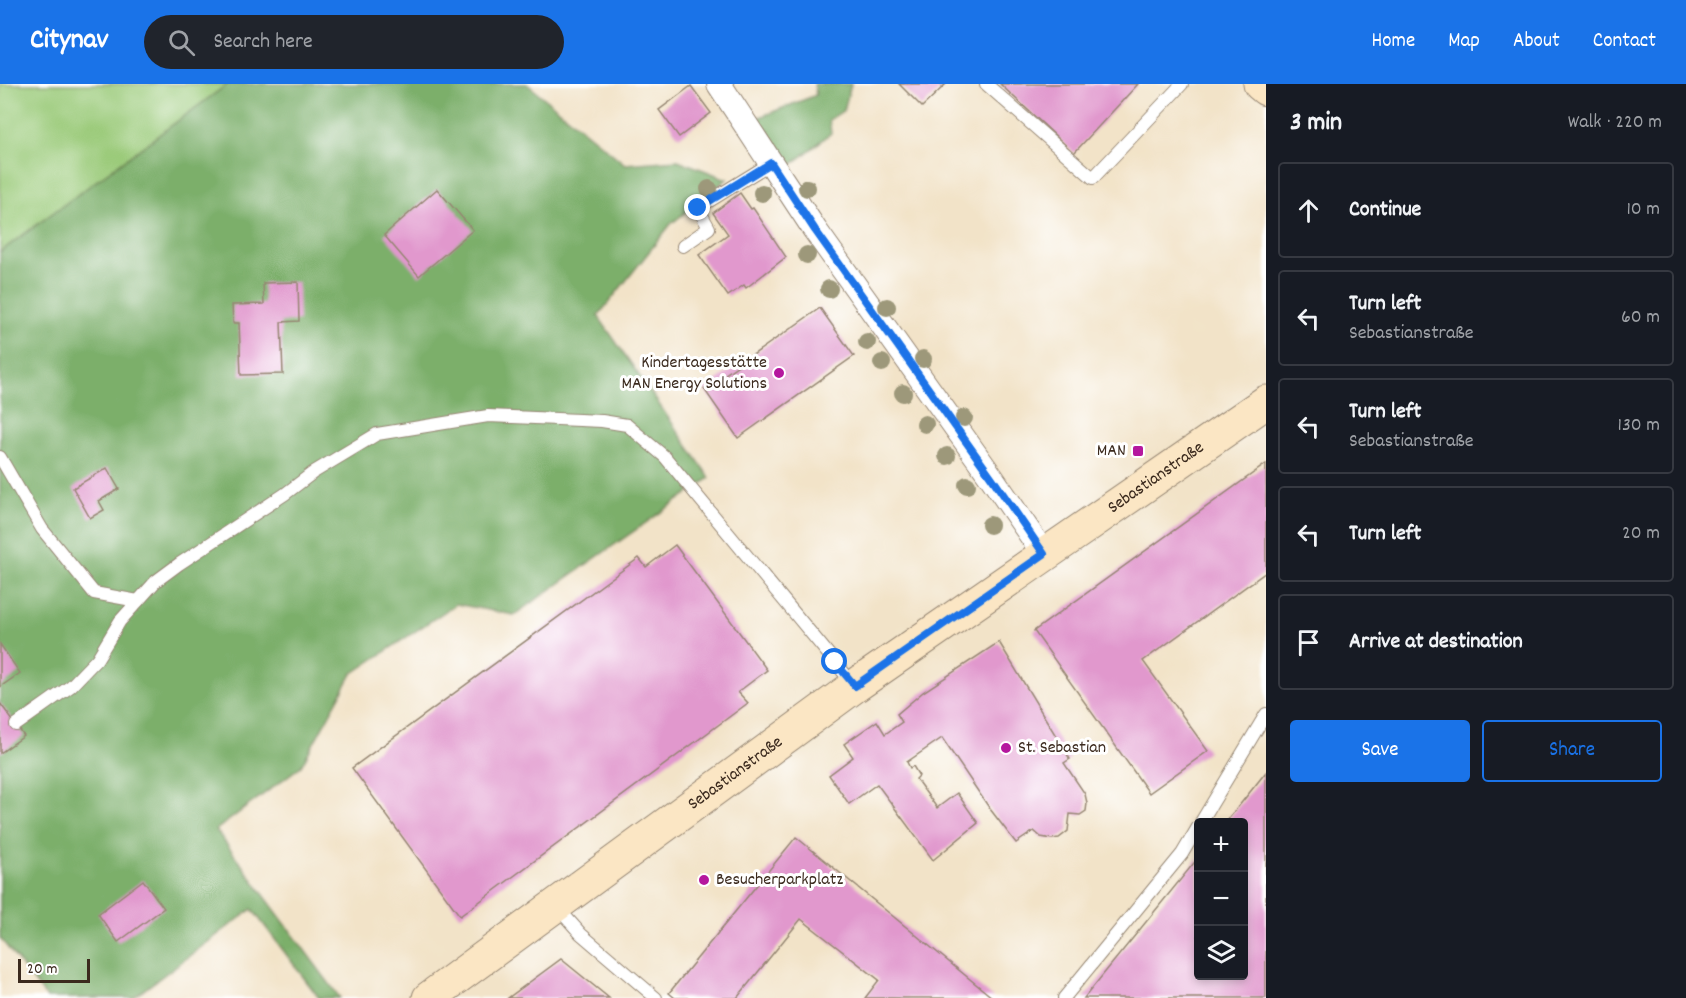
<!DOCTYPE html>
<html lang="en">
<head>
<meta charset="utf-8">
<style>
	body { margin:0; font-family:Dekko,sans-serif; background:#20242c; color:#f1f3f6 }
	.controls { position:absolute; right:18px; bottom:18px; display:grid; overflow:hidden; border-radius:6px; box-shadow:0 3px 9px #0003 }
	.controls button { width:54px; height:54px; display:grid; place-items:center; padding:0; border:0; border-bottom:2px solid #363941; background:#171b24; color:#f1f3f6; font:30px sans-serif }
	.scale { position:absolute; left:18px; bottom:15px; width:72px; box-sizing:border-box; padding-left:6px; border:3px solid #3b2a1e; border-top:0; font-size:16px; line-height:21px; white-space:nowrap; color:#3b2a1e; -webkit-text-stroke:4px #fff; paint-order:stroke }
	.stop { position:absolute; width:18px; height:18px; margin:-14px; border:4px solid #1a73e8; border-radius:50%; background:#fff }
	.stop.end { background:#1a73e8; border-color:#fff; box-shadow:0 2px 6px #0008 }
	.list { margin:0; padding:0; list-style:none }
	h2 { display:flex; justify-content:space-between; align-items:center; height:78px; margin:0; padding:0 24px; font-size:26px }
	h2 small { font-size:20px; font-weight:400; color:#9ea1a6 }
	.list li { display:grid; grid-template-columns:39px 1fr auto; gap:18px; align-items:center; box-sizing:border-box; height:96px; margin:0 12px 12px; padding:0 12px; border:2px solid #363941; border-radius:6px }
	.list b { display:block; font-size:22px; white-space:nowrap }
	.list p { margin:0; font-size:20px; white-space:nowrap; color:#9ea1a6 }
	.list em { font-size:20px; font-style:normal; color:#9ea1a6 }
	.actions { display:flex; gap:12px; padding:18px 24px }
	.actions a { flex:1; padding:14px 0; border:2px solid #1a73e8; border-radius:6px; text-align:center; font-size:21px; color:#1a73e8 }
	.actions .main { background:#1a73e8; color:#fff }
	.icon { flex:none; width:33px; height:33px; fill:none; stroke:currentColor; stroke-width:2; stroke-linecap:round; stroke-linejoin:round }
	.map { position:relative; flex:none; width:1266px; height:914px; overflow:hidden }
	header { display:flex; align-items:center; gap:36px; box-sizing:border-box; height:84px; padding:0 30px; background:#1a73e8; color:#fff }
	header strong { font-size:28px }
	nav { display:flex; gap:33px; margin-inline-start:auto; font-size:21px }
	.search { width:420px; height:54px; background:#20242c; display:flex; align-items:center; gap:15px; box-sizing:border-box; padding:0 21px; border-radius:33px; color:#9ea1a6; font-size:22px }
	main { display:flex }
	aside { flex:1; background:#171b24 }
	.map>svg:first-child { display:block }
</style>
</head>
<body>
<header>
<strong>Citynav</strong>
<div class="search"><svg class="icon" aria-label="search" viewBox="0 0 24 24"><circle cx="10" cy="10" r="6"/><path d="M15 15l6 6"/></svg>Search here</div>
<nav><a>Home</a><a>Map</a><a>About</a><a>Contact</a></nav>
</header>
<main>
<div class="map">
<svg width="1266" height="914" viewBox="0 0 1266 914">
	<rect width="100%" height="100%" fill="#fff"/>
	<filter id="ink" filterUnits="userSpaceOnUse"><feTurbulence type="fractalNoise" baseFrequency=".0167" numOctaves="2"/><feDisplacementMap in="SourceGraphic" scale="12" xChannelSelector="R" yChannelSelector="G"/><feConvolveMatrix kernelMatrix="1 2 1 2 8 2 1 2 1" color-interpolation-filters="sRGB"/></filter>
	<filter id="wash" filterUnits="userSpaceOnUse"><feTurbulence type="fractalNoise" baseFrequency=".008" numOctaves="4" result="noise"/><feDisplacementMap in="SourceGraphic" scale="24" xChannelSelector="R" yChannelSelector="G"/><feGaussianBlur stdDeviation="1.35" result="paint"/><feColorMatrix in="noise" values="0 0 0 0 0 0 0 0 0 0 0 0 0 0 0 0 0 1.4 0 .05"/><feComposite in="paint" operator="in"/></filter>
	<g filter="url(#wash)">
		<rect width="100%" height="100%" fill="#f2e3c8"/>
		<!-- green -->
		<path fill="#9bcb7a" stroke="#6b7a4c" stroke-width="1.5" d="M0,0H228L0,168Z"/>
		<!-- forest -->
		<g fill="#7caf6a" stroke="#5c6c44" stroke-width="1.5">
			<path d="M228,0H527L625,80L678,76L727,95L671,140L598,232L710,394L514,531L456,520L352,590L301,682L216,746L340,914H319L252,825L133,914H47L0,854V168Z"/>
			<path d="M814,0H851L844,26L829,36L831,49L785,86L755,35L816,11Z"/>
		</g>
		<g id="blocks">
			<!-- building -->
			<g fill="#e198cd">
				<path d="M899,0H946L922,23Z"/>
				<path d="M1000,0H1138L1074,69Z"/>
				<path d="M691,2L711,29L679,53L659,26Z"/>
				<path d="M437,105L473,146L419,192L384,151Z"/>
				<path d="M740,109L751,125L753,124L786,173L746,204L744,201L728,212L699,171L728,150L713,129Z"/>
				<path d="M298,198L299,237L281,238L283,290L241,291L239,239H233L232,221L264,220L263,199Z"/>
				<path d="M820,224L854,272L738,354L704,305Z"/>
				<path d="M1266,380V488L1143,577L1208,667L1149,709L1034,547Z"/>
				<path d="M107,384L119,405L99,417L104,426L90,434L73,404Z"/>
				<path d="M675,461L767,586L738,608L748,619L460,832L352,684L639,474L646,483Z"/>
				<path d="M999,558L1070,675L1064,679L1085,710L1087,719L1086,727L1080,731L1070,730L1068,747L1059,754L1052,755L1041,753L1034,747L1016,759L990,725L942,654L907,678L910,684L913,682L919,692L916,695L937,724L957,709L978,739L933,776L877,700L849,720L829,691L853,673L844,660L877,637L885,650L902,638L897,630L923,608Z"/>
				<path d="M0,560L20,589L0,603Z"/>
				<path d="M0,619L24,652L0,669Z"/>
				<path d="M1266,688V914H1084L1198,774V892H1244V738H1226Z"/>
				<path d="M796,753L993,914H865L879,896L801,835L737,914H675L669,909Z"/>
				<path d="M143,796L164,824L118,858L98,830Z"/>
				<path d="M561,875L609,914H508Z"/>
			</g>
		</g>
	</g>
	<g filter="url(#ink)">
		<use href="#blocks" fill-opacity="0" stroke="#968673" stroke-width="1.5"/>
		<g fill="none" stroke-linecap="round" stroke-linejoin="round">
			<!-- lane casing -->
			<g stroke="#968673" stroke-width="14">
				<g id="lane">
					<path d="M986,0L1093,94L1182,0"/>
					<path d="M683,162L709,144L698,124L771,79"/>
					<path d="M0,373L42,445L94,509L138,517"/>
					<path d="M16,641L71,602L97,575L120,537L156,497L179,480L285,410L314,388L377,350L488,332L602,337L627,341L665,373L854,601"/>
					<path d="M1201,738L1266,630"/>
					<path d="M556,822L581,850L656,914"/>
					<path d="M1064,914L1182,770L1198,743"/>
				</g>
			</g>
			<!-- street casing -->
			<g stroke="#968673" stroke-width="26">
				<path id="street" d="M719,0L815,146L992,394L1044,470"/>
			</g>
			<!-- secondary casing -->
			<g stroke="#968673" stroke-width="35">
				<g id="secondary">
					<path d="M1260,0L1266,5"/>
					<path id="s1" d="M429,914L855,602L1266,318"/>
				</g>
			</g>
			<!-- lane -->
			<use href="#lane" stroke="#fff" stroke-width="12"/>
			<!-- street -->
			<use href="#street" stroke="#fff" stroke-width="24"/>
			<!-- secondary -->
			<use href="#secondary" stroke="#fbe6c4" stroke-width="33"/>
		</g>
		<!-- trees -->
		<g fill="#9d987a">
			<circle cx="807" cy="104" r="9"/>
			<circle cx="709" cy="105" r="9"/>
			<circle cx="762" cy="109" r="9"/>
			<circle cx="807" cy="171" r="9"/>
			<circle cx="829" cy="205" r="9"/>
			<circle cx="887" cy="223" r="9"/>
			<circle cx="867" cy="258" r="9"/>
			<circle cx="923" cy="275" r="9"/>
			<circle cx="882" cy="279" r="9"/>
			<circle cx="903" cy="309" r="9"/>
			<circle cx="964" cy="334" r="9"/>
			<circle cx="925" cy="340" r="9"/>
			<circle cx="947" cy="372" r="9"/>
			<circle cx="967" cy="401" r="9"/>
			<circle cx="990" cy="441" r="9"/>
		</g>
	</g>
	<g fill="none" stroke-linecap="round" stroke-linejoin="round" filter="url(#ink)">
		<!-- route -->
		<path stroke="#1a73e8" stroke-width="8" d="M698,124L771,79L815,146L992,394L1044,470L855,602L835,578"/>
	</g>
	<!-- markers -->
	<g fill="#b5179e" stroke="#fff" stroke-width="2">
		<circle cx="779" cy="289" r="6"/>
		<rect x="1132" y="361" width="12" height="12" rx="3"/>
		<circle cx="1006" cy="664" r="6"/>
		<circle cx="704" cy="796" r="6"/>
	</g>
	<g text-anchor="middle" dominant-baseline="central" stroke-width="6" stroke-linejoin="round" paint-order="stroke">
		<!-- poi labels -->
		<g font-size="18" fill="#3b2a1e" stroke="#fff" text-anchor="end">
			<text x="767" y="279">Kindertagesstätte<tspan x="767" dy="21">MAN Energy Solutions</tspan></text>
			<text x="1126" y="367">MAN</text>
			<text x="1018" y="664" text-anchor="start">St. Sebastian</text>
			<text x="716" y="796" text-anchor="start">Besucherparkplatz</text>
		</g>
		<!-- street labels -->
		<g font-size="18" fill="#3b2a1e" stroke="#fff">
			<text stroke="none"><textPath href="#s1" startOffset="894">Sebastianstraße</textPath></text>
			<text stroke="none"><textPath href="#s1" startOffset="380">Sebastianstraße</textPath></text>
		</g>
	</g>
</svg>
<div class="controls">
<button>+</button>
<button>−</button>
<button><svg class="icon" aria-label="layers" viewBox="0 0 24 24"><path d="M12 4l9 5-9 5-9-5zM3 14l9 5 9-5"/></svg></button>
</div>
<div class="scale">20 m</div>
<div class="stop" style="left:835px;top:578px"></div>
<div class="stop end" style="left:698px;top:124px"></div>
</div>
<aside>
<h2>3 min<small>Walk · 220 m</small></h2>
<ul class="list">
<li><svg class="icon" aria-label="ahead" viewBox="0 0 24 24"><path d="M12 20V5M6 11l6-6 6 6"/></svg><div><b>Continue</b></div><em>10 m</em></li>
<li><svg class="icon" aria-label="left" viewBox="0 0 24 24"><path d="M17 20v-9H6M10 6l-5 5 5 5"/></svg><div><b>Turn left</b><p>Sebastianstraße</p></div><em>60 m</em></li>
<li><svg class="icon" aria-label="left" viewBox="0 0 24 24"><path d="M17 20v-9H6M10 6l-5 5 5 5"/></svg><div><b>Turn left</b><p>Sebastianstraße</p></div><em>130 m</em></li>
<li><svg class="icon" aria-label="left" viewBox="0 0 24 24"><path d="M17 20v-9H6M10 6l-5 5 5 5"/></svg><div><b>Turn left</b></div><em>20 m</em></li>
<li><svg class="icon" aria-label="arrive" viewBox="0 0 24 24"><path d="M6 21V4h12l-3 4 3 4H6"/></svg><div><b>Arrive at destination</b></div></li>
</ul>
<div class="actions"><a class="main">Save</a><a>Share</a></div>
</aside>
</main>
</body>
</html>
